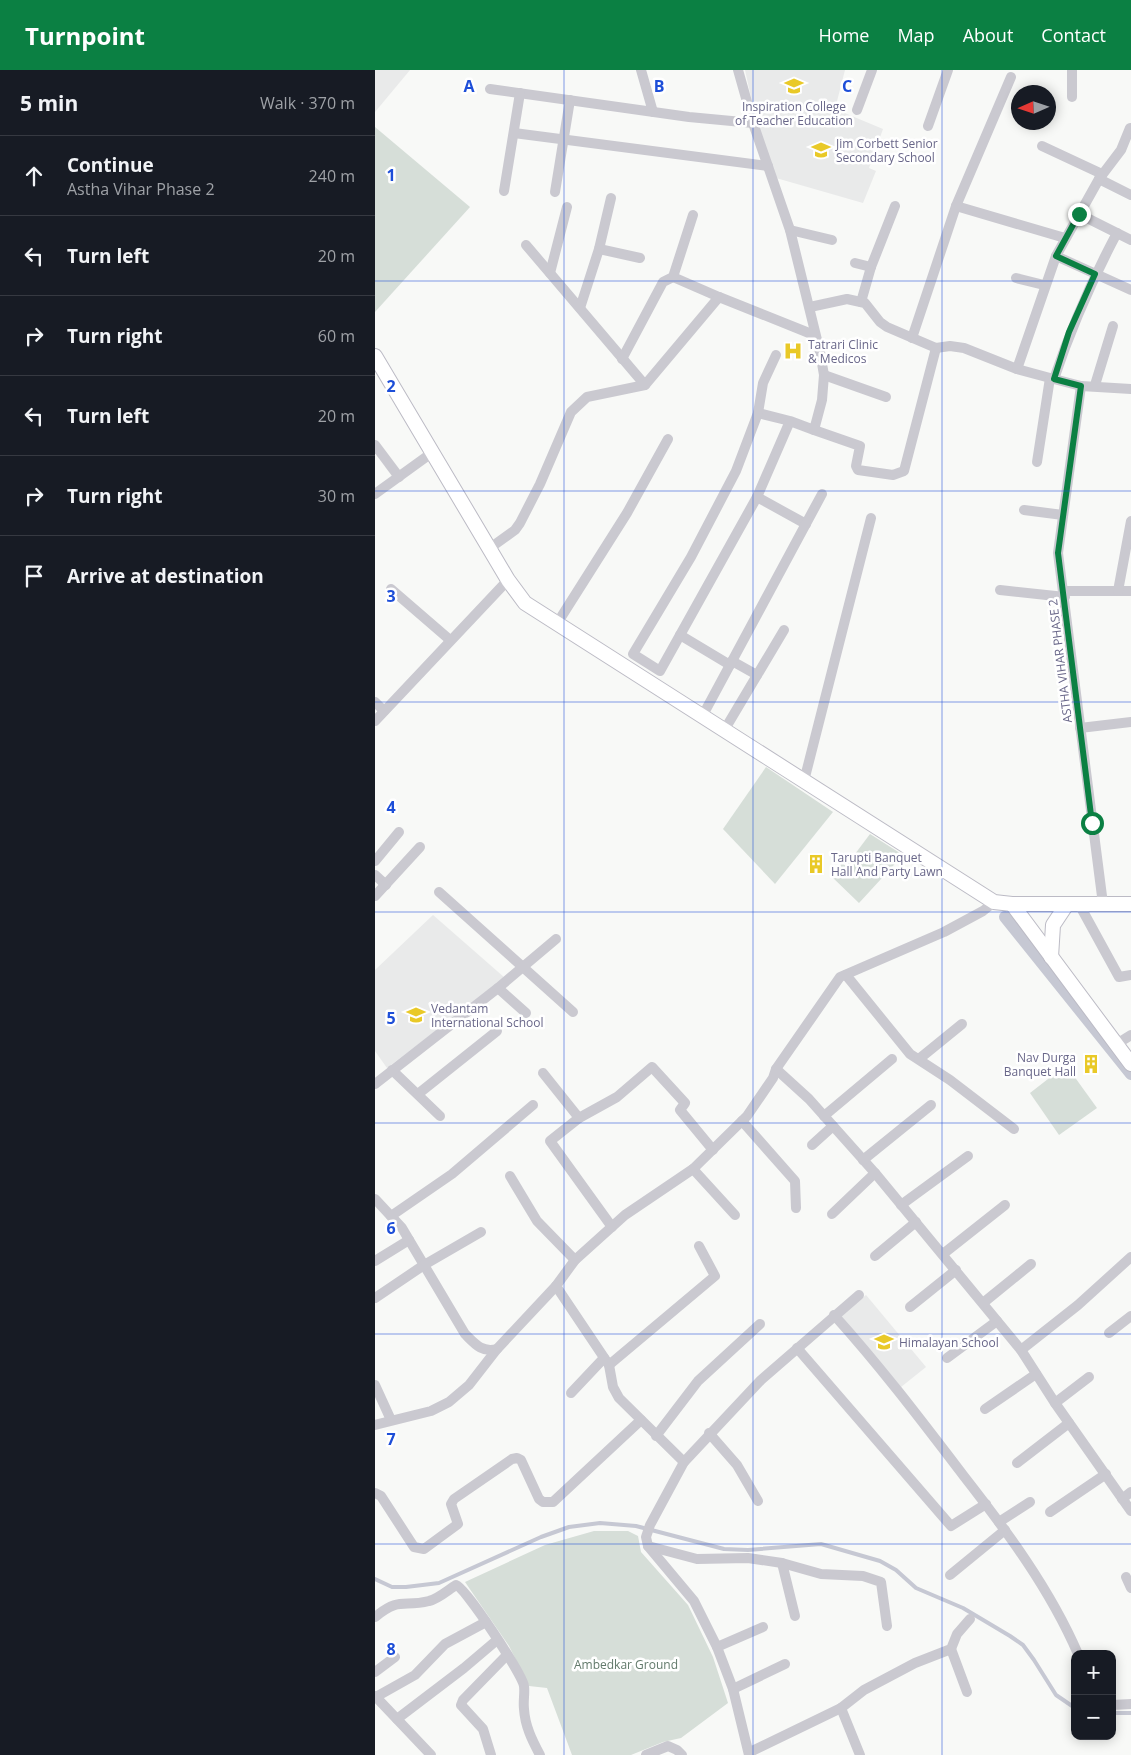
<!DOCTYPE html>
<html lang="en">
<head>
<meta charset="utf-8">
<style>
	body { margin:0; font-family:"Open Sans",sans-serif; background:#20242c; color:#f1f3f6 }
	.controls { position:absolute; right:15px; bottom:15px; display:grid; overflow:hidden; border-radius:10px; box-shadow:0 2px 12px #0003 }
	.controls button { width:45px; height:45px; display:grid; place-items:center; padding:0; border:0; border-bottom:1px solid #363941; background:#171b24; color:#f1f3f6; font:25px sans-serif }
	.compass { position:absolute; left:636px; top:15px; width:45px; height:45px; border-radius:50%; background:#171b24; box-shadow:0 2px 12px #0003; rotate:267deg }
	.stop { position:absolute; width:15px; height:15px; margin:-11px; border:4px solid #0b8043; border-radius:50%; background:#fff }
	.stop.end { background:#0b8043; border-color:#fff; box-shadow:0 1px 5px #0008 }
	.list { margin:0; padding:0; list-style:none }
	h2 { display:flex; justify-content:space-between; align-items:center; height:65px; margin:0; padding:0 20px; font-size:21px }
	h2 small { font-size:16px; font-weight:400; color:#9ea1a6 }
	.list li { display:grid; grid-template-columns:32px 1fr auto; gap:15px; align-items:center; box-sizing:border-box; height:80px; padding:0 20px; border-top:1px solid #363941 }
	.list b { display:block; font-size:19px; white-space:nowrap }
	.list p { margin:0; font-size:16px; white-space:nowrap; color:#9ea1a6 }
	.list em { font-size:16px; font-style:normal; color:#9ea1a6 }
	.icon { flex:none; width:28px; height:28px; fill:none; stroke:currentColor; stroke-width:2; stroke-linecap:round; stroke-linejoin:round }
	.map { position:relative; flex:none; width:756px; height:1685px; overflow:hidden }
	header { display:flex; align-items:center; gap:30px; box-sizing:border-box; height:70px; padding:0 25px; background:#0b8043; color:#fff }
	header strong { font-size:24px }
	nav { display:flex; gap:28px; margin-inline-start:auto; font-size:18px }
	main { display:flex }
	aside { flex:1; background:#171b24 }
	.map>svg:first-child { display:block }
</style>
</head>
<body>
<header>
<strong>Turnpoint</strong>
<nav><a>Home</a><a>Map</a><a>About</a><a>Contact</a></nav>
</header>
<main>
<aside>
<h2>5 min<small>Walk · 370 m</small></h2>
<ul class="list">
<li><svg class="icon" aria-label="ahead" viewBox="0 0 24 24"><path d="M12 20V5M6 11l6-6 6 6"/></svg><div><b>Continue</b><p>Astha Vihar Phase 2</p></div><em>240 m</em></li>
<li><svg class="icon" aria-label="left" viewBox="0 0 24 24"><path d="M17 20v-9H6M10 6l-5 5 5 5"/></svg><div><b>Turn left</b></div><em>20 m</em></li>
<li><svg class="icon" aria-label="right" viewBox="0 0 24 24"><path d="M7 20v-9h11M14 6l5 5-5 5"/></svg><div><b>Turn right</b></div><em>60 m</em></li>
<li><svg class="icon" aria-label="left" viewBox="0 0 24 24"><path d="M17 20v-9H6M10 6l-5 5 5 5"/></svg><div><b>Turn left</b></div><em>20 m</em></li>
<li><svg class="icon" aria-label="right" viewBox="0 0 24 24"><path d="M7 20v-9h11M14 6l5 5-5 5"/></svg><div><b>Turn right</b></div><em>30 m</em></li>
<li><svg class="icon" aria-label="arrive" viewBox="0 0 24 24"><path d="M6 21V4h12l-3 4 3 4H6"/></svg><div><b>Arrive at destination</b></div></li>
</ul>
</aside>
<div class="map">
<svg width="756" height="1685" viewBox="0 0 756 1685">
	<rect width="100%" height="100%" fill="#f8f9f7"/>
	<!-- built -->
	<g fill="#e9eaea">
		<path d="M0,0H35L0,42Z"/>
		<path d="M370,0H470L460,39L508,59L494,98L501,101L488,133L401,108L381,50Z"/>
		<path d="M58,845L130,908L12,998L0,981V900Z"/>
		<path d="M491,1225L551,1297L526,1317L466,1246Z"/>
	</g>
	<!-- green -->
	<g fill="#d6ded8">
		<path d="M0,57L95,137L0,242Z"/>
		<path d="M391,697L458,742L400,814L348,759Z"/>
		<path d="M495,764L528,785L484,833L456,806L467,793L471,796Z"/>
		<path d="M691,995L722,1038L684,1065L655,1023Z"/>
		<path d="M219,1461H253L263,1466L266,1482L313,1535L338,1587L353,1633L306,1668L288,1672L256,1685H197L172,1618L154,1616L134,1576L90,1512L170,1475Z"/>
	</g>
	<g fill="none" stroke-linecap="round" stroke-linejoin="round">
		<!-- stream -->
		<g stroke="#c6c8d3" stroke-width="4">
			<path d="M0,1509L17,1517H31L64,1513L166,1467L194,1457L225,1453L261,1456L349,1479L373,1480L446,1474L505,1491L521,1500L541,1518L588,1538L635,1566L648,1575L659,1590L681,1625L700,1638"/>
			<path d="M737,1643H756"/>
		</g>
		<!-- canal -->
		<path stroke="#c6c8d3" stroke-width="12" d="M630,847L756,1004"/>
		<!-- secondary casing -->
		<g stroke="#bcbbc5" stroke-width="16">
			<g id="secondary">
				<path d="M0,286L133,510L150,533L619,832L637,834H756"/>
				<path d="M637,834L756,994"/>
				<path d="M676,887L678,855L692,834"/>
			</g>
		</g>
		<!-- minor -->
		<g stroke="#cac9d0" stroke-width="10">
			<path d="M266,0L278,42"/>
			<path d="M363,0L378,53L415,160L445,282L449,305L447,330L439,360L415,351L383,343L361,401L316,487L258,584L285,601L382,427L415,351"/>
			<path d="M697,0V27"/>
			<path d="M115,19L314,47L378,53"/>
			<path d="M482,40L497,0"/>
			<path d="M553,56L573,0"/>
			<path d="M139,63L393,96"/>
			<path d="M667,76L727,104"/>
			<path d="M724,109L756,125"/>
			<path d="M129,121L145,23"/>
			<path d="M180,122L195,30"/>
			<path d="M581,136L690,168"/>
			<path d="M704,144L756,170"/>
			<path d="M415,160L457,170"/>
			<path d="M151,175L270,315"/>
			<path d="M224,179L265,188"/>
			<path d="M681,186L756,220"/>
			<path d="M480,193L496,197"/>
			<path d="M175,203L192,137"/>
			<path d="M298,207L344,227"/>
			<path d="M641,208L669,215"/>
			<path d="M486,232L496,197L520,136"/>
			<path d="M435,237L472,229L490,233L505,252L512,257L561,278L575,276L589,278L642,299L675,308L706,316L756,319"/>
			<path d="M205,238L224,179L236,128"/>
			<path d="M537,268L581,136L636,7"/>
			<path d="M247,289L288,212L298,207L318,145"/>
			<path d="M642,299L681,186L724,109L746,80L755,58"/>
			<path d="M449,305L511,327"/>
			<path d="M679,309C696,258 717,210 742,163"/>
			<path d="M720,315L738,256"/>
			<path d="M706,316L683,483L728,834"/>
			<path d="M383,343L388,313L401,285"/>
			<path d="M439,360L485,376L481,396L483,400L518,405L529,401L561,278"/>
			<path d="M0,375L24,407"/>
			<path d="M662,392L675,308"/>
			<path d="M0,424L58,382"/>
			<path d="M382,427L431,454"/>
			<path d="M649,440L688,445"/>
			<path d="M115,478L140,460L145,453L165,414L196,342L212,327L270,315L344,227L439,265"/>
			<path d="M16,519L75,570"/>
			<path d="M625,520L690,527"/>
			<path d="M689,521H756"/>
			<path d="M743,521L756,451"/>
			<path d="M183,552L252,443L293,369"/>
			<path d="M305,565L355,595"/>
			<path d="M357,591L382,605"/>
			<path d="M0,632L9,641"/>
			<path d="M328,645L447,424"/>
			<path d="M0,651L133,510"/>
			<path d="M705,658L756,652"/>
			<path d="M350,659L409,560"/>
			<path d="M429,711L496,448"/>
			<path d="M0,791L24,762"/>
			<path d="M0,805L11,815"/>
			<path d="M64,822L198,942"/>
			<path d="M0,826L45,777"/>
			<path d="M704,834L744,907L756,905"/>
			<path d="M471,905L535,984L575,1010L639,1059"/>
			<path d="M123,918L151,943"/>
			<path d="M740,975L756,965"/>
			<path d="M544,989L587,954"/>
			<path d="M401,999L434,1029L500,1103L646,1280L680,1333L756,1441"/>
			<path d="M17,1000L65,1046"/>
			<path d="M168,1003L204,1048L175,1071L237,1157"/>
			<path d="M0,1014L123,918L181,869"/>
			<path d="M43,1024L122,961"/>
			<path d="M449,1046L517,989"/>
			<path d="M204,1048L242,1027L277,997L310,1033L305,1040L338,1080"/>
			<path d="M367,1051L420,1111L421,1138"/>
			<path d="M437,1075L458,1056"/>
			<path d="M488,1090L556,1035"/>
			<path d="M318,1099L360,1145"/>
			<path d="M135,1106L162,1151L200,1190"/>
			<path d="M0,1129L27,1158L90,1264C100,1274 107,1283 122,1279"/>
			<path d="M526,1135L593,1086"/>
			<path d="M457,1144L500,1103"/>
			<path d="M16,1146L77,1104L158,1035"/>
			<path d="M568,1184L630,1135"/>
			<path d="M500,1186L541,1152"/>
			<path d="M0,1191L34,1170"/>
			<path d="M181,1216L234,1295L238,1317L244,1328L309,1392"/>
			<path d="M0,1228L49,1195L106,1162"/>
			<path d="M608,1233L656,1194"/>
			<path d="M535,1237L581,1200"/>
			<path d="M459,1245C505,1296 546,1350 588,1405C631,1460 675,1519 703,1584"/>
			<path d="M734,1263L756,1246"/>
			<path d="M422,1278L576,1456L611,1434"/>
			<path d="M646,1280L703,1235L756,1187"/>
			<path d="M572,1288L622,1251"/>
			<path d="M234,1295L340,1206L324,1176"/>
			<path d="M0,1315L16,1350"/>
			<path d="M196,1323L229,1288"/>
			<path d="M680,1333L714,1307"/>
			<path d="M610,1339L661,1304"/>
			<path d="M0,1355L56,1341L74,1332L94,1315L122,1279L181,1216L200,1190L250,1145L318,1099L372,1046L398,1008L401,999L465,907L569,862L608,841L619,832"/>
			<path d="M334,1363L362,1395L383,1431"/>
			<path d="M281,1366L323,1311L385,1254"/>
			<path d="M642,1393L694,1353"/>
			<path d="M0,1423L6,1426L39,1477L49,1479L83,1454L76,1434L79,1429L137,1389L142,1388L146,1390L164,1429L168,1432H178L266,1350"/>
			<path d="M747,1429L756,1422"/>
			<path d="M675,1442L731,1404"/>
			<path d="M624,1452L655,1432"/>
			<path d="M273,1476L322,1489L373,1488L407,1493L446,1504L488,1506L506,1512L512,1556"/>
			<path d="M407,1493L420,1546"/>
			<path d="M575,1505L630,1460"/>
			<path d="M751,1507L756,1518"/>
			<path d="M0,1547C26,1526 28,1538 54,1531C63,1529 73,1520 81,1515C91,1518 147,1604 149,1616C150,1623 148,1631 149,1639C150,1656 157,1670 165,1685"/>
			<path d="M342,1577L388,1557"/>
			<path d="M576,1579L592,1622"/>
			<path d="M0,1602L20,1587"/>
			<path d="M358,1619L410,1594"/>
			<path d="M0,1626L56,1685"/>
			<path d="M1,1627L40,1605L70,1574L111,1552"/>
			<path d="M737,1635L756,1634"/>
			<path d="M466,1638L485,1685"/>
			<path d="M22,1649L89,1598L122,1570"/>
			<path d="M375,1682L466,1638L489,1620L540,1593L576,1579L582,1564L595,1549"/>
			<path d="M116,1685L108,1659L86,1635L88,1630L132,1585"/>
			<path d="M271,1685L293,1676L302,1680L307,1685"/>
			<path d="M374,1685L358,1619L342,1577L319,1531L273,1476L271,1467L275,1455L309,1392L386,1310L484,1225"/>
		</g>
		<!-- secondary -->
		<use href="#secondary" stroke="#fff" stroke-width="14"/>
	</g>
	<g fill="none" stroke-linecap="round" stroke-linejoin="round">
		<!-- route -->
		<path stroke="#0b8043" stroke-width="6" d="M704,144L681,186L720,204L694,262L679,309L706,316L683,483L717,753"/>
	</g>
	<!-- grid -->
	<path fill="none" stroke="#1d4ed8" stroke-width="1" stroke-opacity="0.55" d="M189,0V1685M378,0V1685M567,0V1685M0,211H756M0,421H756M0,632H756M0,842H756M0,1053H756M0,1264H756M0,1474H756"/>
	<!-- icons -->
	<defs>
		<g id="university-bare" transform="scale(1.5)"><path d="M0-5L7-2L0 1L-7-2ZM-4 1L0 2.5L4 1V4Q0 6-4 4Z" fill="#e9c927" stroke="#fff" stroke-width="2.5" paint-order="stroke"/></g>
		<g id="school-bare" transform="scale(1.5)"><path d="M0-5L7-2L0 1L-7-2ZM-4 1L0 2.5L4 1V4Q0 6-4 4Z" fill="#e9c927" stroke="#fff" stroke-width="2.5" paint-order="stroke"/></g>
		<g id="hospital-bare" transform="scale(1.5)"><path d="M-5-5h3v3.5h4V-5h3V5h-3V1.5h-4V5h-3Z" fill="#e9c927" stroke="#fff" stroke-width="2.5" paint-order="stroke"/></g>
		<g id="building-bare" transform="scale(1.5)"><path d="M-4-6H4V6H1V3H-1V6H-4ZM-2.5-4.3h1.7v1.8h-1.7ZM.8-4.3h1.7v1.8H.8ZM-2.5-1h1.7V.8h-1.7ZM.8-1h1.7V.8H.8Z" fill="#e9c927" stroke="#fff" stroke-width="2.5" paint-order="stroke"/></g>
	</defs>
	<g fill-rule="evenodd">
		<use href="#university-bare" x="419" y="16"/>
		<use href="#school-bare" x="446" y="80"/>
		<use href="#hospital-bare" x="418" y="281"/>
		<use href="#building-bare" x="441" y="794"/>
		<use href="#school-bare" x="41" y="945"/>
		<use href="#building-bare" x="716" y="994"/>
		<use href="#school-bare" x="509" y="1272"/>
	</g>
	<g text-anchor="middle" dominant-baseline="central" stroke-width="5" stroke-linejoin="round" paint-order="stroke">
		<!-- poi labels -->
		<g font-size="12" fill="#696789" stroke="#fff" text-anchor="start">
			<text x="419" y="36" text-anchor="middle">Inspiration College<tspan x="419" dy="14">of Teacher Education</tspan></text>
			<text x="461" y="73">Jim Corbett Senior<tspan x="461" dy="14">Secondary School</tspan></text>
			<text x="433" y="274">Tatrari Clinic<tspan x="433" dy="14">&amp; Medicos</tspan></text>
			<text x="456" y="787">Tarupti Banquet<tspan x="456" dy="14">Hall And Party Lawn</tspan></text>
			<text x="56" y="938">Vedantam<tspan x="56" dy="14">International School</tspan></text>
			<text x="701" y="987" text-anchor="end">Nav Durga<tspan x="701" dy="14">Banquet Hall</tspan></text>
			<text x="524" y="1272">Himalayan School</text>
		</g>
		<!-- street labels -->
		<g font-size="12" fill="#696789" stroke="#fff">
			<text transform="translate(685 591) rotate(-97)">ASTHA VIHAR PHASE 2</text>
		</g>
		<!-- park labels -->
		<g font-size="12" fill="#627a6b" stroke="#fff">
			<text x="251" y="1594">Ambedkar Ground</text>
		</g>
	</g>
	<g font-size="16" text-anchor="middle" font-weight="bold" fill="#1d4ed8" stroke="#fff" stroke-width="5" stroke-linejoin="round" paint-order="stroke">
		<text x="94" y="22">A</text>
		<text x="284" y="22">B</text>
		<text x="472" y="22">C</text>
		<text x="16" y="111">1</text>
		<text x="16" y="322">2</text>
		<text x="16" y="532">3</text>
		<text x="16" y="743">4</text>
		<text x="16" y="954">5</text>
		<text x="16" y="1164">6</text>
		<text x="16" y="1375">7</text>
		<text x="16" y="1585">8</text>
	</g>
</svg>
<div class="controls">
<button>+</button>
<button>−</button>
</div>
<svg class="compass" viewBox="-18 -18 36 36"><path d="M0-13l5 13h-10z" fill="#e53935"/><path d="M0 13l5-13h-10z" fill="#9ea1a6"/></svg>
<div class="stop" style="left:717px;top:753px"></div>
<div class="stop end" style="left:704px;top:144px"></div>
</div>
</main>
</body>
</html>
